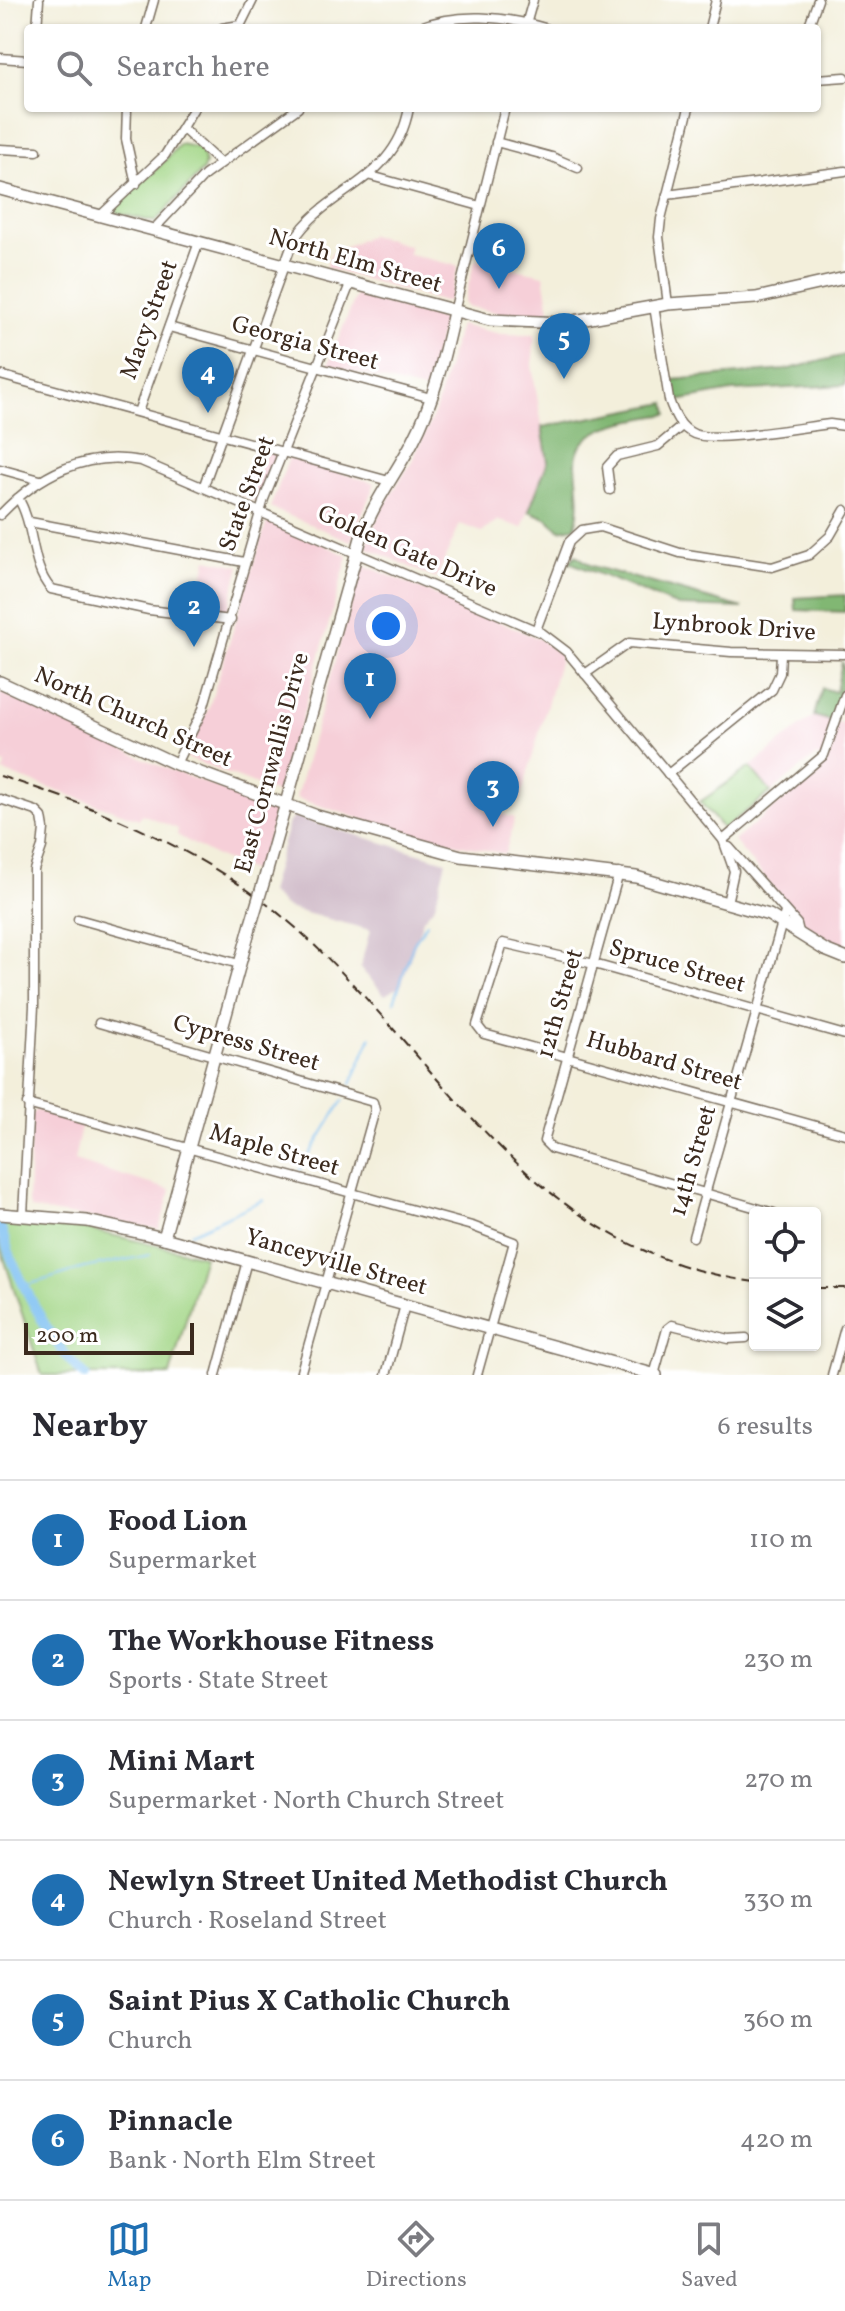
<!DOCTYPE html>
<html lang="en">
<head>
<meta charset="utf-8">
<style>
	body { margin:0; font-family:Vollkorn,serif; background:#f7f7f7; color:#2b2b33 }
	.controls { position:absolute; right:24px; bottom:24px; display:grid; overflow:hidden; border-radius:8px; box-shadow:0 2px 6px #0004 }
	.controls button { width:72px; height:72px; display:grid; place-items:center; padding:0; border:0; border-bottom:2px solid #e1e1e2; background:#fff; color:#2b2b33; font:40px sans-serif }
	.scale { position:absolute; left:24px; bottom:20px; width:170px; box-sizing:border-box; padding-left:8px; border:4px solid #3b2a1e; border-top:0; font-size:22px; line-height:28px; white-space:nowrap; color:#3b2a1e; -webkit-text-stroke:6px #fff; paint-order:stroke }
	.you { position:absolute; left:386px; top:626px; width:28px; height:28px; margin:-20px; border:6px solid #fff; border-radius:50%; background:#1a73e8; box-shadow:0 0 0 12px #1a73e833 }
	.badge { display:grid; place-items:center; width:52px; height:52px; border-radius:50%; background:#1f6fb2; color:#fff; font-size:26px; font-weight:700 }
	.pin { position:absolute; translate:-50% -66px; filter:drop-shadow(0 2px 4px #0008) }
	.pin::after { content:''; position:absolute; top:42px; width:28px; height:24px; background:inherit; clip-path:polygon(0 0,100% 0,50% 100%) }
	.list { margin:0; padding:0; list-style:none }
	h2 { display:flex; justify-content:space-between; align-items:center; height:104px; margin:0; padding:0 32px; font-size:34px }
	h2 small { font-size:26px; font-weight:400; color:#7c7c81 }
	.list li { display:grid; grid-template-columns:52px 1fr auto; gap:24px; align-items:center; box-sizing:border-box; height:120px; padding:0 32px; border-top:2px solid #e1e1e2 }
	.list b { display:block; font-size:30px; white-space:nowrap }
	.list p { margin:0; font-size:26px; white-space:nowrap; color:#7c7c81 }
	.list em { font-size:26px; font-style:normal; color:#7c7c81 }
	.icon { flex:none; width:44px; height:44px; fill:none; stroke:currentColor; stroke-width:2; stroke-linecap:round; stroke-linejoin:round }
	.map { position:relative; flex:none; width:845px; height:1375px; overflow:hidden }
	.search { position:absolute; background:#fff; box-shadow:0 2px 6px #0004; left:24px; right:24px; top:24px; height:88px; display:flex; align-items:center; gap:20px; box-sizing:border-box; padding:0 28px; border-radius:8px; color:#7c7c81; font-size:30px }
	.sheet { height:824px; background:#fff }
	nav { display:flex; justify-content:space-around; align-items:center; box-sizing:border-box; height:112px; border-top:2px solid #e1e1e2; background:#fff; font-size:22px; color:#7c7c81 }
	nav a { display:grid; justify-items:center; gap:4px }
	nav .on { color:#1f6fb2 }
	.map>svg:first-child { display:block }
</style>
</head>
<body>
<div class="map">
<svg width="845" height="1375" viewBox="0 0 845 1375">
	<rect width="100%" height="100%" fill="#fff"/>
	<filter id="ink" filterUnits="userSpaceOnUse"><feTurbulence type="fractalNoise" baseFrequency=".0125" numOctaves="2"/><feDisplacementMap in="SourceGraphic" scale="16" xChannelSelector="R" yChannelSelector="G"/><feConvolveMatrix kernelMatrix="1 2 1 2 8 2 1 2 1" color-interpolation-filters="sRGB"/></filter>
	<filter id="wash" filterUnits="userSpaceOnUse"><feTurbulence type="fractalNoise" baseFrequency=".006" numOctaves="4" result="noise"/><feDisplacementMap in="SourceGraphic" scale="32" xChannelSelector="R" yChannelSelector="G"/><feGaussianBlur stdDeviation="1.8" result="paint"/><feColorMatrix in="noise" values="0 0 0 0 0 0 0 0 0 0 0 0 0 0 0 0 0 1.4 0 .05"/><feComposite in="paint" operator="in"/></filter>
	<g filter="url(#wash)">
		<rect width="100%" height="100%" fill="#f3efdb"/>
		<!-- built -->
		<g fill="#f6cfd8">
			<path d="M371,235L410,246L408,254L458,266L450,299L444,302L326,268L331,254Z"/>
			<path d="M475,260L544,275L551,316L508,315L466,306L464,302Z"/>
			<path d="M356,295L444,319L426,391L328,365Z"/>
			<path d="M459,325L501,334L535,335L532,366L548,461L522,528L499,520L482,532L460,524L436,579L366,547L380,512L411,463L435,412Z"/>
			<path d="M255,448L279,455L259,503L237,494Z"/>
			<path d="M289,458L375,483L351,541L270,508Z"/>
			<path d="M268,518L348,556L282,789L277,793L185,757L209,707Z"/>
			<path d="M207,559L240,566L227,614L197,610Z"/>
			<path d="M362,564L538,638L561,655L520,801L489,793L484,809L515,818L505,854L408,834L296,798Z"/>
			<path d="M0,692L160,766L272,808L275,815L258,873L213,855L177,835L178,829L142,814L139,819L3,772L6,764L0,762Z"/>
			<path d="M814,716L845,725V950L806,927L734,841L829,761L816,756L771,792L750,767Z"/>
			<path d="M36,1110L82,1122L74,1161L171,1190L159,1229L31,1209L28,1201L31,1116Z"/>
		</g>
		<!-- industrial -->
		<path fill="#d1bdca" d="M294,817L446,861L435,905L423,919L401,986L385,995L360,968L370,930L287,908L269,893L289,822Z"/>
		<!-- green -->
		<g fill="#a2d686" stroke="#6e8052" stroke-width="2">
			<path d="M180,144L200,148L205,164L203,170L155,222L116,213L115,204L153,173Z"/>
			<path d="M750,767L771,792L723,829L700,802Z"/>
			<path d="M0,1221L76,1227L204,1256L170,1375H42L0,1246Z"/>
		</g>
		<!-- forest -->
		<g fill="#81b773" stroke="#5e7048" stroke-width="2">
			<path d="M845,355V385L732,391L677,401L673,380L785,370Z"/>
			<path d="M666,403L668,414C640,419 574,424 576,464C577,487 582,505 575,527L560,530L548,519L529,511L548,461L542,427Z"/>
			<path d="M576,555L592,566L743,608L678,606L569,562Z"/>
			<path d="M845,595V612L796,610L795,598Z"/>
			<path d="M842,661L845,674L832,721L814,716L822,688L836,692Z"/>
		</g>
		<g fill="none" stroke-linecap="round" stroke-linejoin="round">
			<!-- stream -->
			<g stroke="#7cbff2" stroke-width="2">
				<path d="M394,1002L413,944L427,923"/>
				<path d="M351,1084L371,1037"/>
				<path d="M300,1170L343,1100"/>
				<path d="M191,1233L263,1200"/>
				<path d="M24,1286L84,1268L150,1255"/>
			</g>
			<!-- river -->
			<path stroke="#7cbff2" stroke-width="10" d="M0,1225C11,1266 52,1349 85,1375"/>
		</g>
	</g>
	<g filter="url(#ink)">
		<g fill="none" stroke-linecap="round" stroke-linejoin="round">
			<!-- minor casing -->
			<g stroke="#7b6f60" stroke-width="11">
				<g id="minor">
					<path d="M37,28L39,0"/>
					<path d="M146,28L154,0"/>
					<path d="M222,28L240,25"/>
					<path d="M239,28L253,0"/>
					<path d="M417,28C457,12 504,16 545,28"/>
					<path d="M525,28L533,0"/>
					<path d="M709,28L716,0"/>
					<path d="M808,28L818,0"/>
					<path d="M0,58L28,60"/>
					<path d="M817,79L845,77"/>
					<path d="M127,108L126,139L136,184"/>
					<path d="M183,129L220,163"/>
					<path d="M496,142L552,157L578,168"/>
					<path d="M0,149L37,151"/>
					<path d="M371,176L480,206"/>
					<path d="M667,195L845,171"/>
					<path d="M100,216L165,155L194,108"/>
					<path d="M153,230L205,175L298,108"/>
					<path d="M668,304L659,237L661,219L689,108"/>
					<path d="M654,306L669,400C674,414 680,428 694,434C715,443 802,427 830,424L845,426"/>
					<path d="M454,312L505,108"/>
					<path d="M169,327L431,398"/>
					<path d="M0,375L389,481"/>
					<path d="M138,412L199,242"/>
					<path d="M0,469L40,480"/>
					<path d="M204,485L293,241C329,185 395,184 409,108"/>
					<path d="M610,490L607,467L617,456L658,446L682,426"/>
					<path d="M18,498C35,525 30,566 51,589L149,610L231,620"/>
					<path d="M0,515C38,475 86,450 141,461L542,633L567,652L723,840L734,871L727,903"/>
					<path d="M30,522L244,562"/>
					<path d="M536,630L569,542L582,530L600,527L680,553L772,567L809,555L830,536L845,510"/>
					<path d="M585,674L629,643L731,652L843,654"/>
					<path d="M176,764L203,709L264,499L350,284"/>
					<path d="M668,774L772,690L780,673L781,654"/>
					<path d="M0,799L36,811L42,817L44,829L42,847L34,870V1006L23,1215"/>
					<path d="M723,840L824,755L845,695"/>
					<path d="M729,847L797,924L799,932"/>
					<path d="M619,873L544,1141L552,1149L774,1213"/>
					<path d="M78,919L239,964"/>
					<path d="M99,1023L373,1102L375,1110L300,1375"/>
					<path d="M845,1035L594,964L503,943L477,1025L484,1034L845,1134"/>
					<path d="M27,1104L472,1226L514,1242L477,1375"/>
					<path d="M693,1237L785,912"/>
					<path d="M216,1375L247,1261"/>
					<path d="M386,1375L405,1305"/>
					<path d="M654,1375L667,1329L672,1325L729,1339L746,1338"/>
					<path d="M832,1375L845,1328"/>
				</g>
			</g>
			<!-- major casing -->
			<g stroke="#7b6f60" stroke-width="14">
				<g id="major">
					<path d="M0,189L490,320L563,323L668,304L756,298L845,278"/>
					<path d="M0,682L176,764L317,816L461,856L636,877L769,915L825,950L845,958"/>
					<path d="M266,874L361,538C373,502 396,474 413,441C434,401 444,356 454,312"/>
					<path d="M0,1214L87,1221L164,1238L656,1375"/>
					<path d="M164,1238L251,924"/>
				</g>
			</g>
			<!-- minor -->
			<use href="#minor" stroke="#fff" stroke-width="8"/>
			<!-- major -->
			<use href="#major" stroke="#fff" stroke-width="11"/>
			<!-- rail -->
			<g stroke="#3b2a1e" stroke-width="2" stroke-dasharray="12 6" stroke-linecap="butt">
				<path d="M0,776C110,811 224,859 309,940C455,1078 535,1251 755,1282"/>
				<path d="M815,1288H845"/>
			</g>
			<!-- major-bridge casing -->
			<g stroke="#7b6f60" stroke-width="14" stroke-linecap="butt">
				<path id="major-bridge" d="M251,924L266,874"/>
			</g>
			<!-- major-bridge -->
			<use href="#major-bridge" stroke="#fff" stroke-width="11"/>
		</g>
	</g>
	<g text-anchor="middle" dominant-baseline="central" stroke-width="6" stroke-linejoin="round" paint-order="stroke">
		<!-- street labels -->
		<g font-size="24" fill="#3b2a1e" stroke="#fff">
			<text transform="translate(355 262) rotate(16)">North Elm Street</text>
			<text transform="translate(150 320) rotate(-70)">Macy Street</text>
			<text transform="translate(305 344) rotate(15)">Georgia Street</text>
			<text transform="translate(248 494) rotate(-70)">State Street</text>
			<text transform="translate(407 552) rotate(24)">Golden Gate Drive</text>
			<text transform="translate(734 628) rotate(4)">Lynbrook Drive</text>
			<text transform="translate(133 718) rotate(24)">North Church Street</text>
			<text transform="translate(273 763) rotate(-75)">East Cornwallis Drive</text>
			<text transform="translate(677 967) rotate(16)">Spruce Street</text>
			<text transform="translate(561 1004) rotate(-74)">12th Street</text>
			<text transform="translate(246 1044) rotate(16)">Cypress Street</text>
			<text transform="translate(664 1062) rotate(16)">Hubbard Street</text>
			<text transform="translate(274 1151) rotate(16)">Maple Street</text>
			<text transform="translate(694 1161) rotate(-74)">14th Street</text>
			<text transform="translate(336 1263) rotate(16)">Yanceyville Street</text>
		</g>
	</g>
</svg>
<div class="controls">
<button><svg class="icon" aria-label="locate" viewBox="0 0 24 24"><circle cx="12" cy="12" r="6"/><path d="M12 2v4M12 18v4M2 12h4M18 12h4"/></svg></button>
<button><svg class="icon" aria-label="layers" viewBox="0 0 24 24"><path d="M12 4l9 5-9 5-9-5zM3 14l9 5 9-5"/></svg></button>
</div>
<div class="scale">200 m</div>
<div class="you"></div>
<div class="pin badge" style="left:370px;top:719px">1</div>
<div class="pin badge" style="left:194px;top:647px">2</div>
<div class="pin badge" style="left:493px;top:827px">3</div>
<div class="pin badge" style="left:208px;top:413px">4</div>
<div class="pin badge" style="left:564px;top:379px">5</div>
<div class="pin badge" style="left:499px;top:289px">6</div>
<div class="search"><svg class="icon" aria-label="search" viewBox="0 0 24 24"><circle cx="10" cy="10" r="6"/><path d="M15 15l6 6"/></svg>Search here</div>
</div>
<section class="sheet">
<h2>Nearby<small>6 results</small></h2>
<ul class="list">
<li><span class="badge">1</span><div><b>Food Lion</b><p>Supermarket</p></div><em>110 m</em></li>
<li><span class="badge">2</span><div><b>The Workhouse Fitness</b><p>Sports · State Street</p></div><em>230 m</em></li>
<li><span class="badge">3</span><div><b>Mini Mart</b><p>Supermarket · North Church Street</p></div><em>270 m</em></li>
<li><span class="badge">4</span><div><b>Newlyn Street United Methodist Church</b><p>Church · Roseland Street</p></div><em>330 m</em></li>
<li><span class="badge">5</span><div><b>Saint Pius X Catholic Church</b><p>Church</p></div><em>360 m</em></li>
<li><span class="badge">6</span><div><b>Pinnacle</b><p>Bank · North Elm Street</p></div><em>420 m</em></li>
</ul>
</section>
<nav>
<a class="on"><svg class="icon" aria-label="map" viewBox="0 0 24 24"><path d="M3 6l6-2 6 2 6-2v14l-6 2-6-2-6 2zM9 4v14M15 6v14"/></svg>Map</a>
<a><svg class="icon" aria-label="directions" viewBox="0 0 24 24"><path d="M12 3l9 9-9 9-9-9zM9 14v-3h6M13 9l2 2-2 2"/></svg>Directions</a>
<a><svg class="icon" aria-label="saved" viewBox="0 0 24 24"><path d="M7 4h10v16l-5-4-5 4z"/></svg>Saved</a>
</nav>
</body>
</html>
